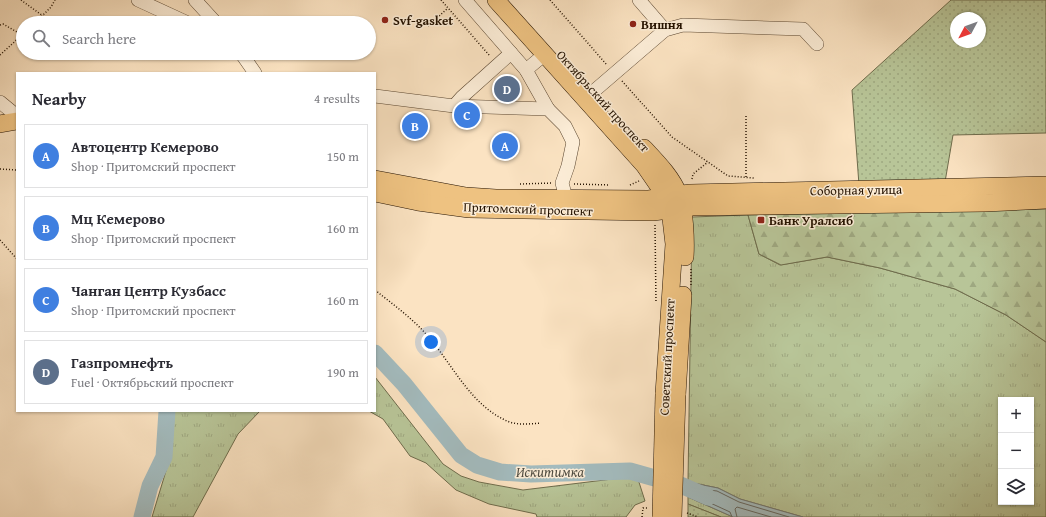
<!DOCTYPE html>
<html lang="en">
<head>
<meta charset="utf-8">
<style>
	body { margin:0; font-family:"Gentium Book Plus",serif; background:#f2f2f3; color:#2b2b33 }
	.controls { position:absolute; right:12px; bottom:12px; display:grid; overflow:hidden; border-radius:0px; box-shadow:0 1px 3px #0004 }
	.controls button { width:36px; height:36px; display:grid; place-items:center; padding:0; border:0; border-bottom:1px solid #e1e1e2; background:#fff; color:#2b2b33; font:20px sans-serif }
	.compass { position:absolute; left:950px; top:12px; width:36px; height:36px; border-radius:50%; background:#fff; box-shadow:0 1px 3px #0004; rotate:229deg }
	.you { position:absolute; left:431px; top:342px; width:14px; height:14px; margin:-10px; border:3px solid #fff; border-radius:50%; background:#1a73e8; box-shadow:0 0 0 6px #1a73e833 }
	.badge { display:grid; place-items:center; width:26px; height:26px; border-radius:50%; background:#b45309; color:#fff; font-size:13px; font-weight:700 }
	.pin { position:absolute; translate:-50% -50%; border:2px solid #fff; box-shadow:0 1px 4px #0006 }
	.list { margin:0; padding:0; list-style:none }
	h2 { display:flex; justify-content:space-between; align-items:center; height:52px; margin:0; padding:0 16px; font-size:17px }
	h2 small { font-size:13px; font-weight:400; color:#7c7c81 }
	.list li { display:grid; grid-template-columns:26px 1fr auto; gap:12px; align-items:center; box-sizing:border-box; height:64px; margin:0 8px 8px; padding:0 8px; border:1px solid #e1e1e2; border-radius:0px }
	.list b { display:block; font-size:15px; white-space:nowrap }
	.list p { margin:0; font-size:13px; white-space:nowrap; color:#7c7c81 }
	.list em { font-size:13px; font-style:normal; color:#7c7c81 }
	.icon { flex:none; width:22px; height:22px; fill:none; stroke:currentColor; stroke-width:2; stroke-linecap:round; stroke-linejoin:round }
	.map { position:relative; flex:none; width:1046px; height:517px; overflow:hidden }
	.search { position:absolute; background:#fff; box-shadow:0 1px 3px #0004; left:16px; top:16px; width:360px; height:44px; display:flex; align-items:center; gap:10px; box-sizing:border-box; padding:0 14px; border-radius:22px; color:#7c7c81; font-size:15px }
	.panel { position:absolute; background:#fff; box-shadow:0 1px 3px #0004; left:16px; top:72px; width:360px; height:340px; border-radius:0px }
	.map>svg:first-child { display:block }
</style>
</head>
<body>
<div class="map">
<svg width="1046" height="517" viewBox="0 0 1046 517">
	<defs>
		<pattern id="grass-tufts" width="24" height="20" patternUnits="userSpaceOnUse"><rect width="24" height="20" fill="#b8c598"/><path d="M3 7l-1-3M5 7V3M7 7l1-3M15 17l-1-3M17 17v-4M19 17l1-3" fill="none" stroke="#9ea881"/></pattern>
		<pattern id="forest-firs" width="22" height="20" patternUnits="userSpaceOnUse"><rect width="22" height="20" fill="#b8c598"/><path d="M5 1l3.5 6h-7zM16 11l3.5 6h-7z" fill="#9ea881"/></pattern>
		<pattern id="park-dots" width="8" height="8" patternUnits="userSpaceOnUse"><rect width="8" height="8" fill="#b8c598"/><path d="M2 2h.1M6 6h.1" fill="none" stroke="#9ea881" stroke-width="1.8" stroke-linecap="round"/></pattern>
	</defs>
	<rect width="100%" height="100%" fill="#fbe3c2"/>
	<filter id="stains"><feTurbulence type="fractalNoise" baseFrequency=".005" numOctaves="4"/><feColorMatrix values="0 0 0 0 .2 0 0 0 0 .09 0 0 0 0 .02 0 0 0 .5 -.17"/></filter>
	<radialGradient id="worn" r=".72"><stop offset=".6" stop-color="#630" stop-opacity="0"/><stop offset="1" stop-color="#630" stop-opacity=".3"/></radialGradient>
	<!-- grass -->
	<g fill="url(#grass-tufts)" stroke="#6e6c4c" fill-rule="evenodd">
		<path d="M748,215L759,254L780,265L827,257L880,268L955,289L1006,315L1046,342V517H803L740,499L718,488L688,482L692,217ZM1001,400H1031V502H1001Z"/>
		<path d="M375,377L443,464L461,476L479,482L523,490L637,476L645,501L635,505L626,517H537L536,514L489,504L456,490L426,463L410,456L383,419L369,411H375Z"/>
		<path d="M174,411H260L238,434L193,517H152L169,461Z"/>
		<path d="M688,497L733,517H721L688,504Z"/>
	</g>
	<!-- forest -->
	<path fill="url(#forest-firs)" stroke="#6e6c4c" d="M1046,209V342L1006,315L955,289L880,268L827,257L781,265L759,254L748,215Z"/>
	<!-- park -->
	<g fill="url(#park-dots)" stroke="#6e6c4c" fill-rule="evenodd">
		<path d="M951,0H1046V133L953,135L945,182L859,185L852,90ZM956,18H980V42H956Z"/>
		<path d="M688,504L721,517H688Z"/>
	</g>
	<!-- water -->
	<path fill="#a3bbbe" stroke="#707772" d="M688,482L718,488L740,499L803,517H733L688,497Z"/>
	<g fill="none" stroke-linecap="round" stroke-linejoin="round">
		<!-- shore -->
		<g stroke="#64665f" stroke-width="1">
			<path d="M732,517L730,512L693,495L692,488L717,491L739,502L789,517"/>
			<path d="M737,517L735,509L737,507L771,517"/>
		</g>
		<!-- river -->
		<g stroke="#a3bbbe" stroke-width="17">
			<path d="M375,353L404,384L461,455L477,465L500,472L531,474L630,471L683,486L708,497"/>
			<path d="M142,517L150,486L164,457L167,411"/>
		</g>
		<!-- minor casing -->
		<g stroke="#5a4630" stroke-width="14">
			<g id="minor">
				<path d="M138,0L188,23"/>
				<path d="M195,0L216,23"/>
				<path d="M465,0L526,70L548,109"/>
				<path d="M639,0L665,30"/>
				<path d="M241,53L255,73"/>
				<path d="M526,70L545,54"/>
				<path d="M594,91L665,30L683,25L803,29L817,44"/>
				<path d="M375,96L454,106L548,109L565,126L573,142L568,166L562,183L566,198"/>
				<path d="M0,102L17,116"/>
				<path d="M454,106L462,97L511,53"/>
			</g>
		</g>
		<!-- major casing -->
		<g stroke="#241200" stroke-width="18">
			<g id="major">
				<path d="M496,0L644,165L666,197L670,210L674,244L664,394"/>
				<path d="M0,124L17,121"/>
				<path d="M644,148C657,162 672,177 679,195C685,209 686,242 685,257"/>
				<path d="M375,179L466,196L496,198L649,199L690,193L1046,185"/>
				<path d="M375,193L418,202L469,209L653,212L692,207L985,203L1046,200"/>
				<path d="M677,395L683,295"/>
			</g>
		</g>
		<!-- path -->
		<g stroke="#241200" stroke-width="1.5" stroke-dasharray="1 2" stroke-linecap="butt">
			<path d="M21,0L43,16"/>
			<path d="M441,0L490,56"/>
			<path d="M550,0L607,65"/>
			<path d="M35,23L51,7L55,0"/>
			<path d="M0,25L3,24L22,35"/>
			<path d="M428,26L448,8"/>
			<path d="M0,55L23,34"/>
			<path d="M622,81L672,137L728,176L754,178"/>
			<path d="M746,116V177"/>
			<path d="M0,169L17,170"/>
			<path d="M692,179L693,174L708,162"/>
			<path d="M520,184L552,183"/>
			<path d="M574,184L610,185"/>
			<path d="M630,185L639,181"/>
			<path d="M655,225L656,303"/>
			<path d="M0,240L17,259"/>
			<path d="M691,285V269"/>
			<path d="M375,290C395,306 416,321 432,341C453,367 472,404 503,419C515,426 528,424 541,423"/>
			<path d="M687,513L698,517"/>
			<path d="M642,517L643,508H647"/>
		</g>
		<!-- minor -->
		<use href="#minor" stroke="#fcedd7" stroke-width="13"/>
		<!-- major -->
		<use href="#major" stroke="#eec281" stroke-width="17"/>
		<!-- major-bridge casing -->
		<g stroke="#241200" stroke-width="18" stroke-linecap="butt">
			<g id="major-bridge">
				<path d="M661,517L664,394"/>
				<path d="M673,517L677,395"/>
			</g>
		</g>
		<!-- major-bridge -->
		<use href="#major-bridge" stroke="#eec281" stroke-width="17"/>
	</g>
	<!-- markers -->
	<g fill="#8f2418" stroke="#fcedd7" stroke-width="1.5">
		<circle cx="385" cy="20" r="4"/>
		<circle cx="633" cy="24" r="4"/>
		<rect x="757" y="216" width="8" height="8" rx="2"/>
	</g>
	<g text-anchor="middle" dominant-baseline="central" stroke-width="3" stroke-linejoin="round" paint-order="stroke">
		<!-- poi labels -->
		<g font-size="13" font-weight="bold" fill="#241200" stroke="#fcedd7" text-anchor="start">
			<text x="393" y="20">Svf-gasket</text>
			<text x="641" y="24">Вишня</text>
			<text x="769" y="220">Банк Уралсиб</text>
		</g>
		<!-- street labels -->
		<g font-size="13" fill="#241200" stroke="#fcedd7">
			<text transform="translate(603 101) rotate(48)">Октябрьский проспект</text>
			<text transform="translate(856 190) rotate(-1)">Соборная улица</text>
			<text transform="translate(528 209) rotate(2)">Притомский проспект</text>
			<text transform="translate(667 357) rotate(-87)">Советский проспект</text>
		</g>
		<!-- water labels -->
		<g font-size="14" font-style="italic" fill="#504d42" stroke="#fcedd7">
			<text x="550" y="472">Искитимка</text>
		</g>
	</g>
	<rect width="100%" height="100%" filter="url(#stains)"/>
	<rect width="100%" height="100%" fill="url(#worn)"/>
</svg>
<div class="controls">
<button>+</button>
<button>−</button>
<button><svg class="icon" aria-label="layers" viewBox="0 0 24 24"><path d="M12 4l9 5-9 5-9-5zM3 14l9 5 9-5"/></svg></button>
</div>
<svg class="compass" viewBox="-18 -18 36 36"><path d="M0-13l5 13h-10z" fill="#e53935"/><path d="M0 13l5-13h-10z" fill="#7c7c81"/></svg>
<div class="you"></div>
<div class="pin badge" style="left:505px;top:146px;background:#3f7fe0">A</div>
<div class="pin badge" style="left:415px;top:126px;background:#3f7fe0">B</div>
<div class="pin badge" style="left:467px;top:115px;background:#3f7fe0">C</div>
<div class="pin badge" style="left:507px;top:89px;background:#5c6f8a">D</div>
<div class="search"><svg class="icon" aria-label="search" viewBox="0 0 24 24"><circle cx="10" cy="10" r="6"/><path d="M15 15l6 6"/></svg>Search here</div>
<section class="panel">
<h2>Nearby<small>4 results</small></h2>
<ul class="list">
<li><span class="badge" style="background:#3f7fe0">A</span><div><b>Автоцентр Кемерово</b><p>Shop · Притомский проспект</p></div><em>150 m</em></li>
<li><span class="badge" style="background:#3f7fe0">B</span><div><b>Мц Кемерово</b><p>Shop · Притомский проспект</p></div><em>160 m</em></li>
<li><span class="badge" style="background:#3f7fe0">C</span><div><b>Чанган Центр Кузбасс</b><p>Shop · Притомский проспект</p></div><em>160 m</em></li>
<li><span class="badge" style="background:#5c6f8a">D</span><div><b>Газпромнефть</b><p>Fuel · Октябрьский проспект</p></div><em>190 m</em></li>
</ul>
</section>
</div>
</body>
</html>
